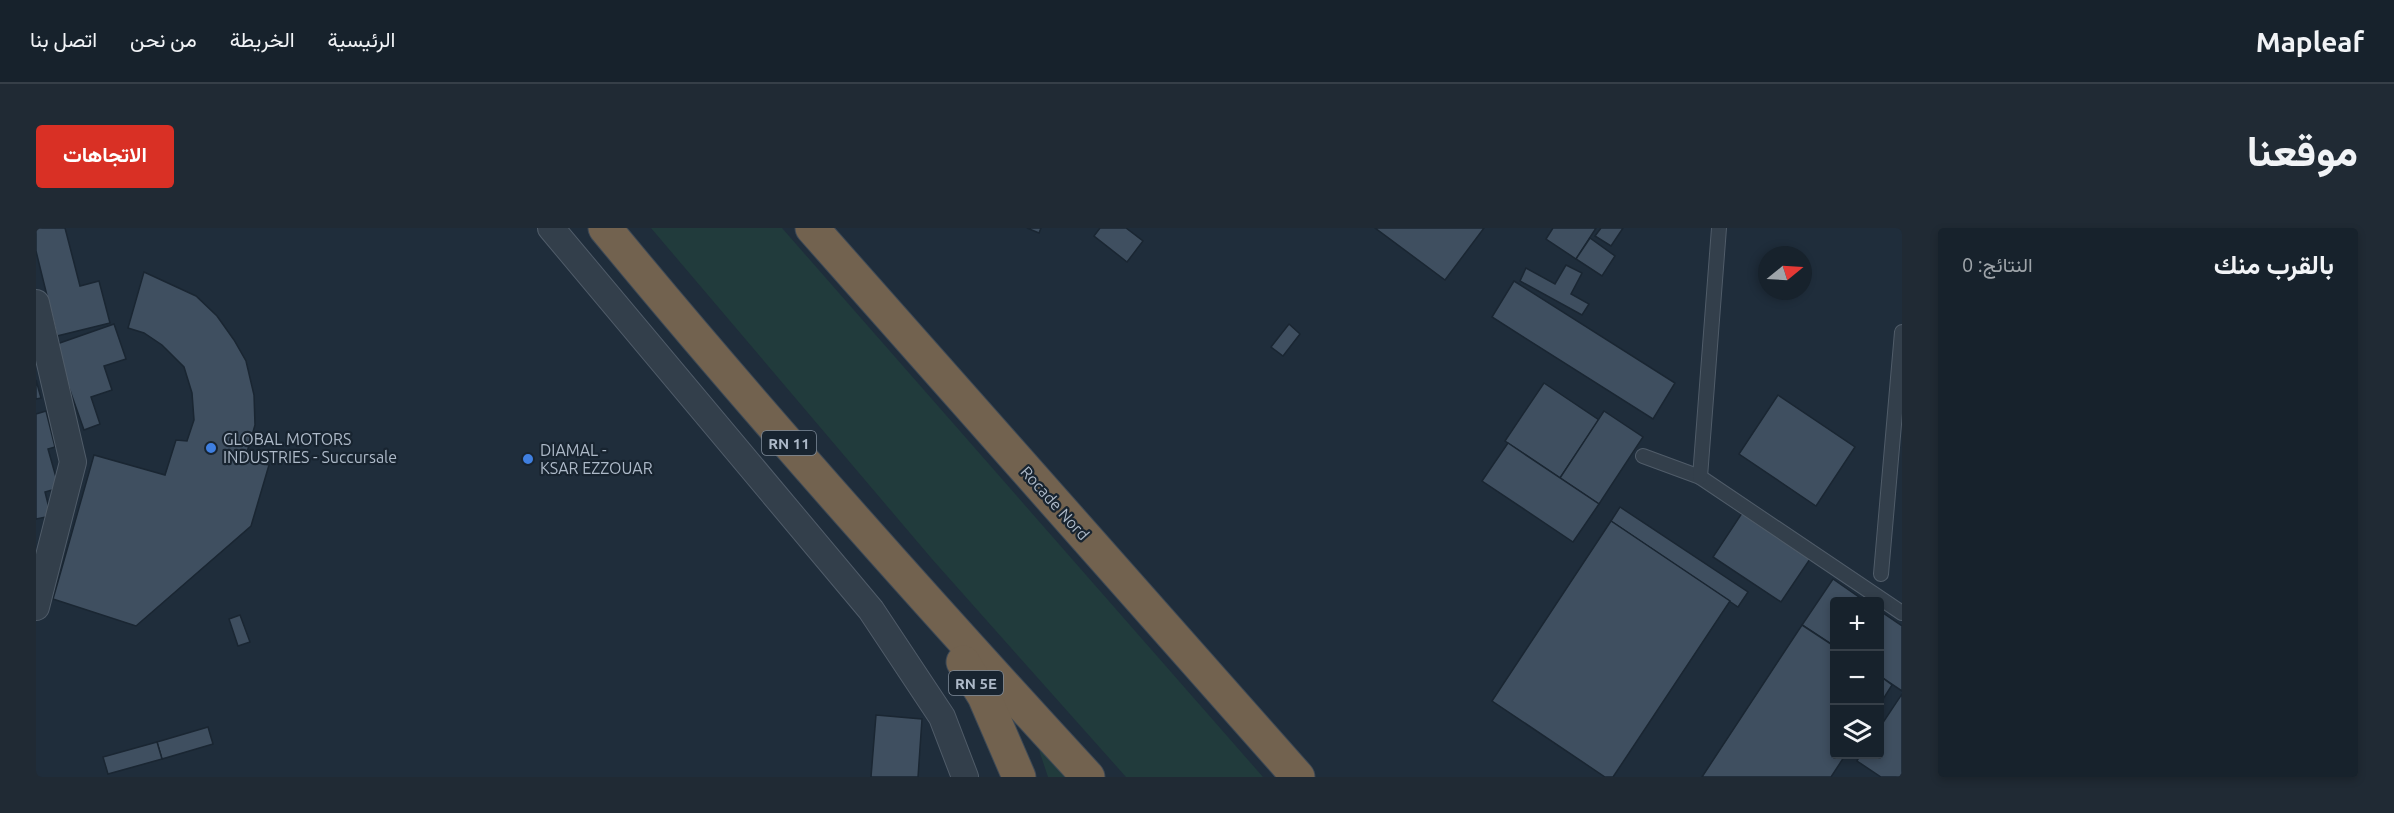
<!DOCTYPE html>
<html lang="ar">
<head>
<meta charset="utf-8">
<style>
	body { margin:0; font-family:Ubuntu,Vazirmatn,sans-serif; background:#202a34; color:#f1f3f6; direction:rtl }
	.controls { position:absolute; right:18px; bottom:18px; display:grid; overflow:hidden; border-radius:6px; box-shadow:0 3px 9px #0003 }
	.controls button { width:54px; height:54px; display:grid; place-items:center; padding:0; border:0; border-bottom:2px solid #363f48; background:#17222c; color:#f1f3f6; font:30px sans-serif }
	.compass { position:absolute; left:1722px; top:18px; width:54px; height:54px; border-radius:50%; background:#17222c; box-shadow:0 3px 9px #0003; rotate:72deg }
	.list { margin:0; padding:0; list-style:none }
	h2 { display:flex; justify-content:space-between; align-items:center; height:78px; margin:0; padding:0 24px; font-size:26px }
	h2 small { font-size:20px; font-weight:400; color:#9ea4a9 }
	.icon { flex:none; width:33px; height:33px; fill:none; stroke:currentColor; stroke-width:2; stroke-linecap:round; stroke-linejoin:round }
	.map { position:relative; flex:none; width:1866px; height:549px; overflow:hidden; direction:ltr; border-radius:6px }
	header { display:flex; align-items:center; gap:36px; box-sizing:border-box; height:84px; padding:0 30px; background:#17222c; border-bottom:2px solid #363f48 }
	header strong { font-size:28px }
	nav { display:flex; gap:33px; margin-inline-start:auto; font-size:21px }
	.intro { display:flex; align-items:center; justify-content:space-between; box-sizing:border-box; height:144px; padding:0 36px }
	h1 { margin:0; font-size:42px }
	.button { padding:15px 27px; border-radius:6px; background:#d93025; color:#fff; font-size:21px; font-weight:700 }
	main { display:flex; gap:36px; padding:0 36px }
	aside { flex:1; background:#17222c; border-radius:6px; box-shadow:0 3px 9px #0003 }
	.map>svg:first-child { display:block }
</style>
</head>
<body>
<header>
<strong>Mapleaf</strong>
<nav><a>الرئيسية</a><a>الخريطة</a><a>من نحن</a><a>اتصل بنا</a></nav>
</header>
<div class="intro"><h1>موقعنا</h1><a class="button">الاتجاهات</a></div>
<main>
<aside>
<h2>بالقرب منك<small>النتائج: 0</small></h2>
<ul class="list">
</ul>
</aside>
<div class="map">
<svg width="1866" height="549" viewBox="0 0 1866 549">
	<rect width="100%" height="100%" fill="#1f2d3b"/>
	<!-- green -->
	<g fill="#213b3c">
		<path d="M615,0H746L1227,549H1090L896,331Z"/>
		<path d="M1002,519L1031,549H1012Z"/>
	</g>
	<!-- building -->
	<g fill="#3f4f60" stroke="#1a2632" stroke-width="1.5">
		<path d="M0,0H29L44,58L63,53L74,95L21,108L0,23Z"/>
		<path d="M991,0H1005L1003,5Z"/>
		<path d="M1064,0H1090L1107,13L1091,34L1058,8Z"/>
		<path d="M1339,0H1448L1409,52Z"/>
		<path d="M1517,0H1560L1540,31L1510,11Z"/>
		<path d="M1565,0H1587L1575,18L1559,8Z"/>
		<path d="M1554,10L1579,28L1566,48L1540,31Z"/>
		<path d="M1530,37L1546,45L1535,66L1553,76L1546,87L1484,53L1490,40L1519,56Z"/>
		<path d="M108,44L160,68L181,88L198,112L210,133L218,167L219,197L209,231L233,237L215,298L100,398L17,371L58,227L129,247L140,212L151,213L158,192L156,165L148,139L126,117L108,105L92,100Z"/>
		<path d="M1478,53L1639,155L1617,191L1456,89Z"/>
		<path d="M78,96L90,131L68,138L76,162L55,169L64,196L48,202L18,117Z"/>
		<path d="M1253,96L1264,106L1247,128L1235,119Z"/>
		<path d="M0,152L5,170L0,171Z"/>
		<path d="M1508,155L1563,192L1524,250L1469,213Z"/>
		<path d="M1742,167L1819,219L1780,278L1703,226Z"/>
		<path d="M10,183L19,219L12,221L23,260L9,264L15,288L0,291V186Z"/>
		<path d="M1568,183L1607,209L1563,276L1524,250Z"/>
		<path d="M1472,215L1563,276L1537,314L1446,253Z"/>
		<path d="M1584,279L1712,364L1702,379L1575,293Z"/>
		<path d="M1706,285L1774,331L1745,374L1677,329Z"/>
		<path d="M1575,293L1694,373L1577,549H1569L1456,473Z"/>
		<path d="M1797,351L1830,374H1798V418L1766,397Z"/>
		<path d="M1844,383L1866,398V463L1844,448Z"/>
		<path d="M204,387L214,414L202,418L193,391Z"/>
		<path d="M1766,397L1798,418V526H1810L1795,549H1666Z"/>
		<path d="M1844,448L1856,457L1844,476Z"/>
		<path d="M1866,466V546L1864,549H1845L1821,533L1825,526H1844V499Z"/>
		<path d="M840,487L886,491L882,549H835Z"/>
		<path d="M172,499L177,516L126,531L121,514Z"/>
		<path d="M121,514L126,531L72,546L67,529Z"/>
	</g>
	<g fill="none" stroke-linecap="round" stroke-linejoin="round">
		<!-- lane casing -->
		<g stroke="#505c69" stroke-width="16">
			<g id="lane">
				<path d="M1607,228L1664,249L1866,385"/>
				<path d="M1664,249L1683,0"/>
				<path d="M1845,346L1866,104"/>
			</g>
		</g>
		<!-- street casing -->
		<g stroke="#505c69" stroke-width="28">
			<g id="street">
				<path d="M515,0L835,382L906,489L929,549"/>
				<path d="M0,75L37,234L0,379"/>
			</g>
		</g>
		<!-- highway casing -->
		<g stroke="#3d4956" stroke-width="35">
			<g id="highway">
				<path d="M569,0C724,188 887,370 1052,549"/>
				<path d="M776,0L1262,549"/>
				<path d="M927,434L948,468L983,549"/>
			</g>
		</g>
		<!-- lane -->
		<use href="#lane" stroke="#333f4b" stroke-width="14"/>
		<!-- street -->
		<use href="#street" stroke="#333f4b" stroke-width="26"/>
		<!-- highway -->
		<use href="#highway" stroke="#72624f" stroke-width="33"/>
	</g>
	<!-- markers -->
	<g fill="#3f7fe0" stroke="#182430" stroke-width="2">
		<circle cx="175" cy="220" r="6"/>
		<circle cx="492" cy="231" r="6"/>
	</g>
	<g text-anchor="middle" dominant-baseline="central" stroke-width="4.5" stroke-linejoin="round" paint-order="stroke">
		<!-- shield labels -->
		<g fill="#182430" stroke="#808c9a" stroke-width="1.5">
			<rect x="726" y="203" width="54" height="24" rx="4.5"/>
			<rect x="913" y="443" width="54" height="24" rx="4.5"/>
		</g>
		<g font-size="15" font-weight="bold" fill="#adb9c8">
			<text x="753" y="215">RN 11</text>
			<text x="940" y="455">RN 5E</text>
		</g>
		<!-- poi labels -->
		<g font-size="16" fill="#adb9c8" stroke="#182430" text-anchor="start">
			<text x="187" y="211">GLOBAL MOTORS<tspan x="187" dy="18">INDUSTRIES - Succursale</tspan></text>
			<text x="504" y="222">DIAMAL -<tspan x="504" dy="18">KSAR EZZOUAR</tspan></text>
		</g>
		<!-- street labels -->
		<g font-size="16" fill="#adb9c8" stroke="#182430">
			<text transform="translate(1019 275) rotate(48)">Rocade Nord</text>
		</g>
	</g>
</svg>
<div class="controls">
<button>+</button>
<button>−</button>
<button><svg class="icon" aria-label="layers" viewBox="0 0 24 24"><path d="M12 4l9 5-9 5-9-5zM3 14l9 5 9-5"/></svg></button>
</div>
<svg class="compass" viewBox="-18 -18 36 36"><path d="M0-13l5 13h-10z" fill="#e53935"/><path d="M0 13l5-13h-10z" fill="#9ea4a9"/></svg>
</div>
</main>
</body>
</html>
